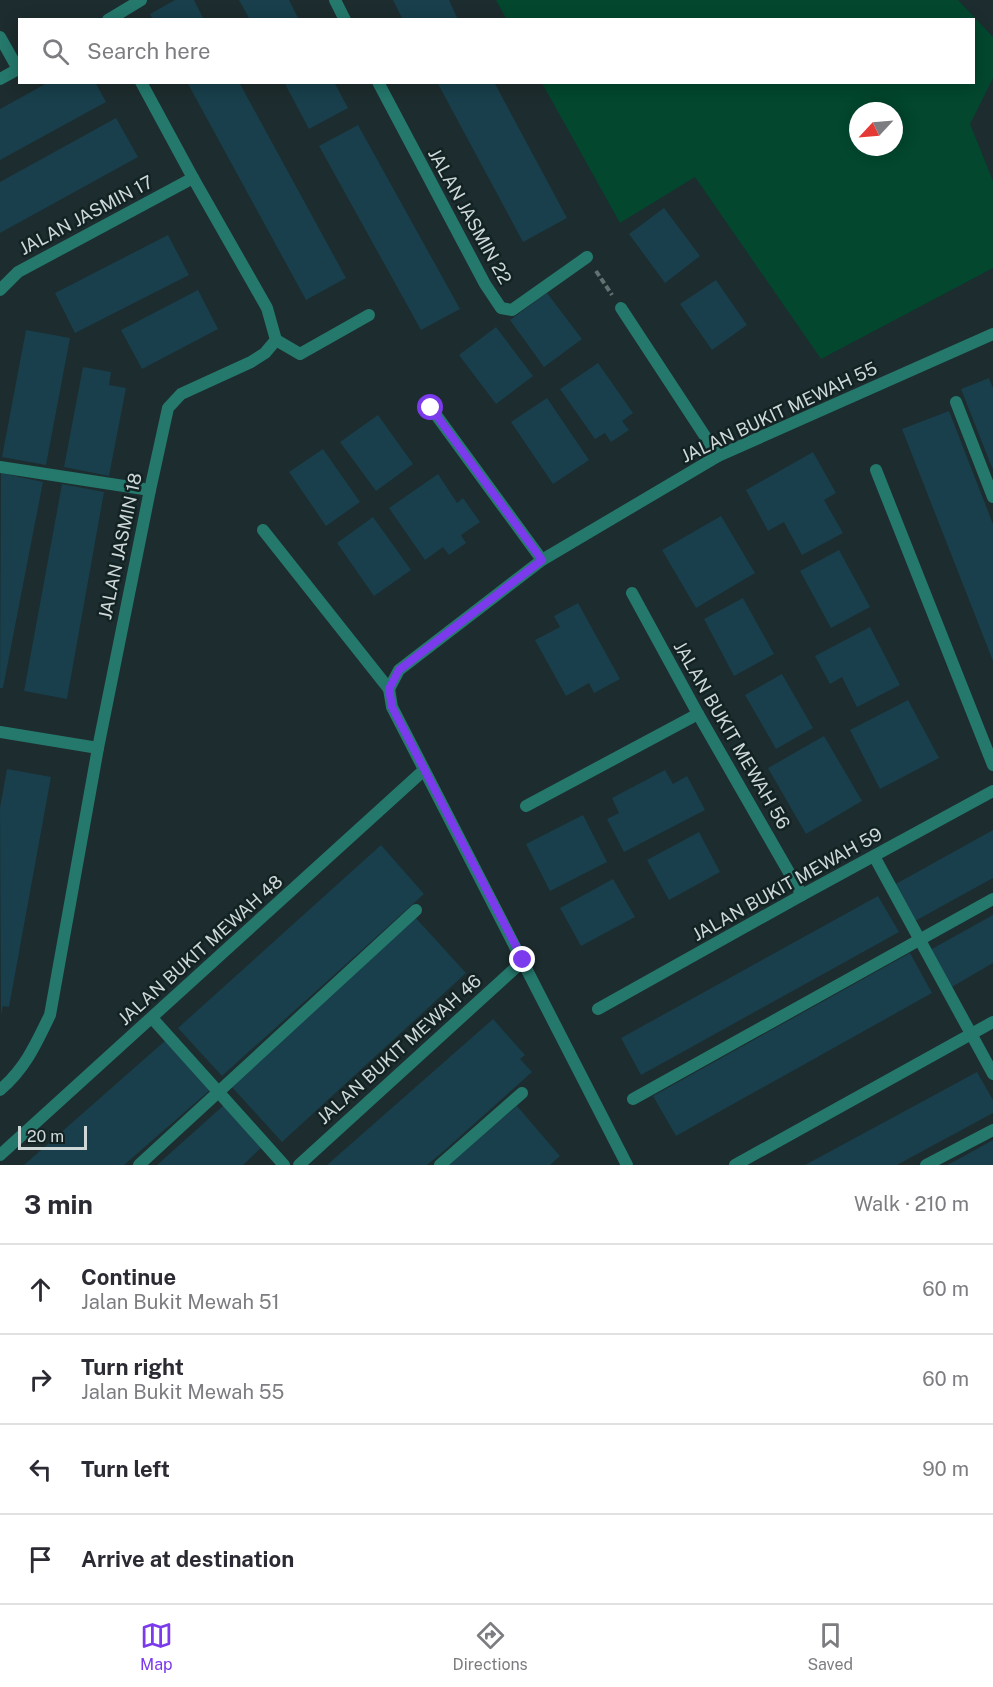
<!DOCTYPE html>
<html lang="en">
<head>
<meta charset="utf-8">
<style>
	body { margin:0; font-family:"Public Sans",sans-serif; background:#f2f2f3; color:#2b2b33 }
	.compass { position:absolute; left:849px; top:102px; width:54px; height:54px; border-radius:50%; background:#fff; box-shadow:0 3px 15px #0003; rotate:244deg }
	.scale { position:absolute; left:18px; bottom:15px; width:69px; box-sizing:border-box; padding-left:6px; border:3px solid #ced8d9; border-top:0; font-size:16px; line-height:21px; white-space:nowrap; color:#ced8d9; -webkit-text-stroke:4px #132324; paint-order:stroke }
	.stop { position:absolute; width:18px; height:18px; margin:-14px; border:4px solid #7c3aed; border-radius:50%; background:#fff }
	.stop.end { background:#7c3aed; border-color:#fff; box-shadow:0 2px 6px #0008 }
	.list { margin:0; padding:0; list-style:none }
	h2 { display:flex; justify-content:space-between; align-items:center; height:78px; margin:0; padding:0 24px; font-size:26px }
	h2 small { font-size:20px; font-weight:400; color:#7c7c81 }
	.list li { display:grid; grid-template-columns:39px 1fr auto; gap:18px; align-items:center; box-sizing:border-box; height:90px; padding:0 24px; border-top:2px solid #e1e1e2 }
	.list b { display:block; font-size:22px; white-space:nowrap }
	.list p { margin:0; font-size:20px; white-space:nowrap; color:#7c7c81 }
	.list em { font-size:20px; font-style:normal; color:#7c7c81 }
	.icon { flex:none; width:33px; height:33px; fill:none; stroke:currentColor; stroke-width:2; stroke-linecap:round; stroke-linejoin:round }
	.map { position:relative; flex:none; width:993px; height:1165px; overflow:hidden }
	.search { position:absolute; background:#fff; box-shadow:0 3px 15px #0003; left:18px; right:18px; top:18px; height:66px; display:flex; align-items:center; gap:15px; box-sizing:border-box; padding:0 21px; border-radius:0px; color:#7c7c81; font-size:22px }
	.sheet { height:438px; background:#fff }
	nav { display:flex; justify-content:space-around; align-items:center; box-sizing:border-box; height:84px; border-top:2px solid #e1e1e2; background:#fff; font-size:16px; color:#7c7c81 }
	nav a { display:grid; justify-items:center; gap:3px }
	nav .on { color:#7c3aed }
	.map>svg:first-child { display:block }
</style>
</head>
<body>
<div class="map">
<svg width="993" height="1165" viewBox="0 0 993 1165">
	<rect width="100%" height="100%" fill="#1d2c2e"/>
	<!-- green -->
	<path fill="#02472e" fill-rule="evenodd" d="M496,0H958L993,37V78L970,124L993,181V268L821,359L695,177L620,223L542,83L974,82V20H507ZM858,111H894V147H858Z"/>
	<!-- building -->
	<g fill="#183f4b">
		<path d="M175,0H194L204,20H153L150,14Z"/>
		<path d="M239,0H289L299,20H250Z"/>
		<path d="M393,0H449L458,20H403Z"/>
		<path d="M49,82H95L106,102L0,160V109Z"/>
		<path d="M187,82H239L346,278L306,300Z"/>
		<path d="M284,82H334L348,108L309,129Z"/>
		<path d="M437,82H494L567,218L523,242Z"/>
		<path d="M116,118L138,157L0,233V182Z"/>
		<path d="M358,125L460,309L421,330L319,146Z"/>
		<path d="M664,208L700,256L665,283L629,234Z"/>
		<path d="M168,235L189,275L75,333L55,293Z"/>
		<path d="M716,280L747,325L712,350L680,304Z"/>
		<path d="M198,290L218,329L142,369L121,330Z"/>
		<path d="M547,293L582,339L544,367L510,320Z"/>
		<path d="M496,327L533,376L496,404L459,355Z"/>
		<path d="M26,330L70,338L46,465L2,457Z"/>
		<path d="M598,363L633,413L622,421L629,430L611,442L605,433L595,439L560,389Z"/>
		<path d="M83,367L111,372L109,385L126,388L109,476L64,467Z"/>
		<path d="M989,378L993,388V470L961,389Z"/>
		<path d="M547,398L589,460L553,484L511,422Z"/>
		<path d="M949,411L993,524V661L902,429Z"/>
		<path d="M378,415L413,464L376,491L340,442Z"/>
		<path d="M323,449L360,502L326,526L289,472Z"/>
		<path d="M813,452L836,493L824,500L843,533L802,555L784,522L768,531L746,490Z"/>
		<path d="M1,473L43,482L3,688H0Z"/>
		<path d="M438,474L457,503L463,498L480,522L461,535L466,543L449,555L443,547L425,560L389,508Z"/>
		<path d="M62,484L104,492L67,699L24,691Z"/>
		<path d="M721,516L755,573L696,608L662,550Z"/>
		<path d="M373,517L411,570L374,596L337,543Z"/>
		<path d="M839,550L870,607L831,628L800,571Z"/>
		<path d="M743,598L774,654L734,676L704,619Z"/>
		<path d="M578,603L620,679L594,693L589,683L566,696L535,640L560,627L554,616Z"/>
		<path d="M870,627L900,685L857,707L842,677L830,684L815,656Z"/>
		<path d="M782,674L813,728L776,749L745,695Z"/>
		<path d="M908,700L939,758L880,789L850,730Z"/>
		<path d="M824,736L862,801L806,834L768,768Z"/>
		<path d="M7,769L51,777L9,1007L3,1006L1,1015L0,808Z"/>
		<path d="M665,770L673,784L687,776L705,810L624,852L607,819L619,813L612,798Z"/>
		<path d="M583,815L607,862L550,891L526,844Z"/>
		<path d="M993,830V878L915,921L894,885Z"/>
		<path d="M699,832L720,872L669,900L647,860Z"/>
		<path d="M381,845L424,894L222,1076L178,1028Z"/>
		<path d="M613,879L635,917L581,946L560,908Z"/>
		<path d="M878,896L899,932L641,1075L621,1038Z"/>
		<path d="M993,915V963L950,988L930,950Z"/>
		<path d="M414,916L466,973L282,1142L230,1085Z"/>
		<path d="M910,953L932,993L676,1136L653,1096Z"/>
		<path d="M493,1019L525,1055L520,1059L532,1072L445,1150L427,1165H327Z"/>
		<path d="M166,1040L210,1090L124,1165H24Z"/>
		<path d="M977,1072L993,1100V1113L906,1160L897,1165H805Z"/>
		<path d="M224,1105L261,1148L243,1165H157Z"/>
		<path d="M517,1106L560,1156L550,1165H448Z"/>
		<path d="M993,1140V1165H947L955,1161Z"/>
	</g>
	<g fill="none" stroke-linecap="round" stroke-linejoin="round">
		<!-- path -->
		<path stroke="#647172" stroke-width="4" stroke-dasharray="6 3" stroke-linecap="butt" d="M596,271L612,295"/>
		<!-- service -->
		<g stroke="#25786c" stroke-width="12">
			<path d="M276,340L300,354L369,315"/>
			<path d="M956,402L993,497"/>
			<path d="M0,467L150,490"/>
			<path d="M874,856L993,1074"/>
			<path d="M152,1018L284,1165"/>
			<path d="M633,1099L993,899"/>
			<path d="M139,1165L416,910"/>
			<path d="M440,1165L522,1093"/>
			<path d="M926,1165L993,1130"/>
		</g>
		<!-- minor -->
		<g stroke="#25786c" stroke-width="12">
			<path d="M335,0L345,20"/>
			<path d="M108,20L141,0"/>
			<path d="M0,37L18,69"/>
			<path d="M0,79L20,68"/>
			<path d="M378,82L485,284L501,308L512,310L587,257"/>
			<path d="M0,290L18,272L193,178"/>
			<path d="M621,308L718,456"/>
			<path d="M431,408L542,560"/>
			<path d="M876,470L993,765"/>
			<path d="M263,530L389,689"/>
			<path d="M632,593L698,714L802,895"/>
			<path d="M389,689L399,670L542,560L718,456L993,334"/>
			<path d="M389,689L392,707L627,1165"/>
			<path d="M0,732L98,748"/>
			<path d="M526,806L698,714"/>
			<path d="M598,1009L802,895L993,791"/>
			<path d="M0,1090C25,1069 36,1044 50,1015L98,748L150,490L168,408L181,394L251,362L265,353L276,340L267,308L193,178L141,82"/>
			<path d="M0,1155L423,771"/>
			<path d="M299,1165L523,961"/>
			<path d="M735,1165L993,1022"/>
		</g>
	</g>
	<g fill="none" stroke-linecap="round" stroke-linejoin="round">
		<!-- route -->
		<path stroke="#7c3aed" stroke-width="8" d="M431,408L542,560L399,670L389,689L392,707L523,960"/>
	</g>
	<g text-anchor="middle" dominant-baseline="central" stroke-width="5" stroke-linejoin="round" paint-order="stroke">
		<!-- street labels -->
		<g font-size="18" fill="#ced8d9" stroke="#132324">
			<text transform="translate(86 215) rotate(-28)">JALAN JASMIN 17</text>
			<text transform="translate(470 216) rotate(61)">JALAN JASMIN 22</text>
			<text transform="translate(779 412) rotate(-25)">JALAN BUKIT MEWAH 55</text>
			<text transform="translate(120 546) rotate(-78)">JALAN JASMIN 18</text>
			<text transform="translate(732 735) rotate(60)">JALAN BUKIT MEWAH 56</text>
			<text transform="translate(787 884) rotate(-29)">JALAN BUKIT MEWAH 59</text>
			<text transform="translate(200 950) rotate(-42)">JALAN BUKIT MEWAH 48</text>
			<text transform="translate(399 1049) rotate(-42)">JALAN BUKIT MEWAH 46</text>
		</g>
	</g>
</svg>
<svg class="compass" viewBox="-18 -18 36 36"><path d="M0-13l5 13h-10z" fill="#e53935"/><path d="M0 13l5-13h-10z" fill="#7c7c81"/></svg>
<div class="scale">20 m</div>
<div class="stop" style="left:431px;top:408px"></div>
<div class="stop end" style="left:523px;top:960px"></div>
<div class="search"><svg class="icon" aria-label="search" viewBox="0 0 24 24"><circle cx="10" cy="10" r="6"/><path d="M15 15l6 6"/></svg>Search here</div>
</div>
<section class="sheet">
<h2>3 min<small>Walk · 210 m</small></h2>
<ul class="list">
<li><svg class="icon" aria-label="ahead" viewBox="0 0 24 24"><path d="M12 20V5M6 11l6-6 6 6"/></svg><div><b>Continue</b><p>Jalan Bukit Mewah 51</p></div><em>60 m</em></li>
<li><svg class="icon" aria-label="right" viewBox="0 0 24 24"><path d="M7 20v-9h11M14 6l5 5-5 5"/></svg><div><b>Turn right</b><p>Jalan Bukit Mewah 55</p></div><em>60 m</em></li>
<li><svg class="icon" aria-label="left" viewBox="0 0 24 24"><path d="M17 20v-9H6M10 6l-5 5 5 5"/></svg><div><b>Turn left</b></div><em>90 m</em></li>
<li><svg class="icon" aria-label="arrive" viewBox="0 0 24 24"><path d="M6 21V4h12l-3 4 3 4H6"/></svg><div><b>Arrive at destination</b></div></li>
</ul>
</section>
<nav>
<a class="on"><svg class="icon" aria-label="map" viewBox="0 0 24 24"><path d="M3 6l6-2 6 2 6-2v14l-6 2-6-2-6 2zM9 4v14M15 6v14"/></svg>Map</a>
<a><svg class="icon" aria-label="directions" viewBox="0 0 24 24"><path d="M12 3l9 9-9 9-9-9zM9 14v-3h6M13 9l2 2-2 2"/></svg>Directions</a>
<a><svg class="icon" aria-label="saved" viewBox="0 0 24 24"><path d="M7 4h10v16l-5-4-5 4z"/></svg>Saved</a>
</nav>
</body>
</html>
